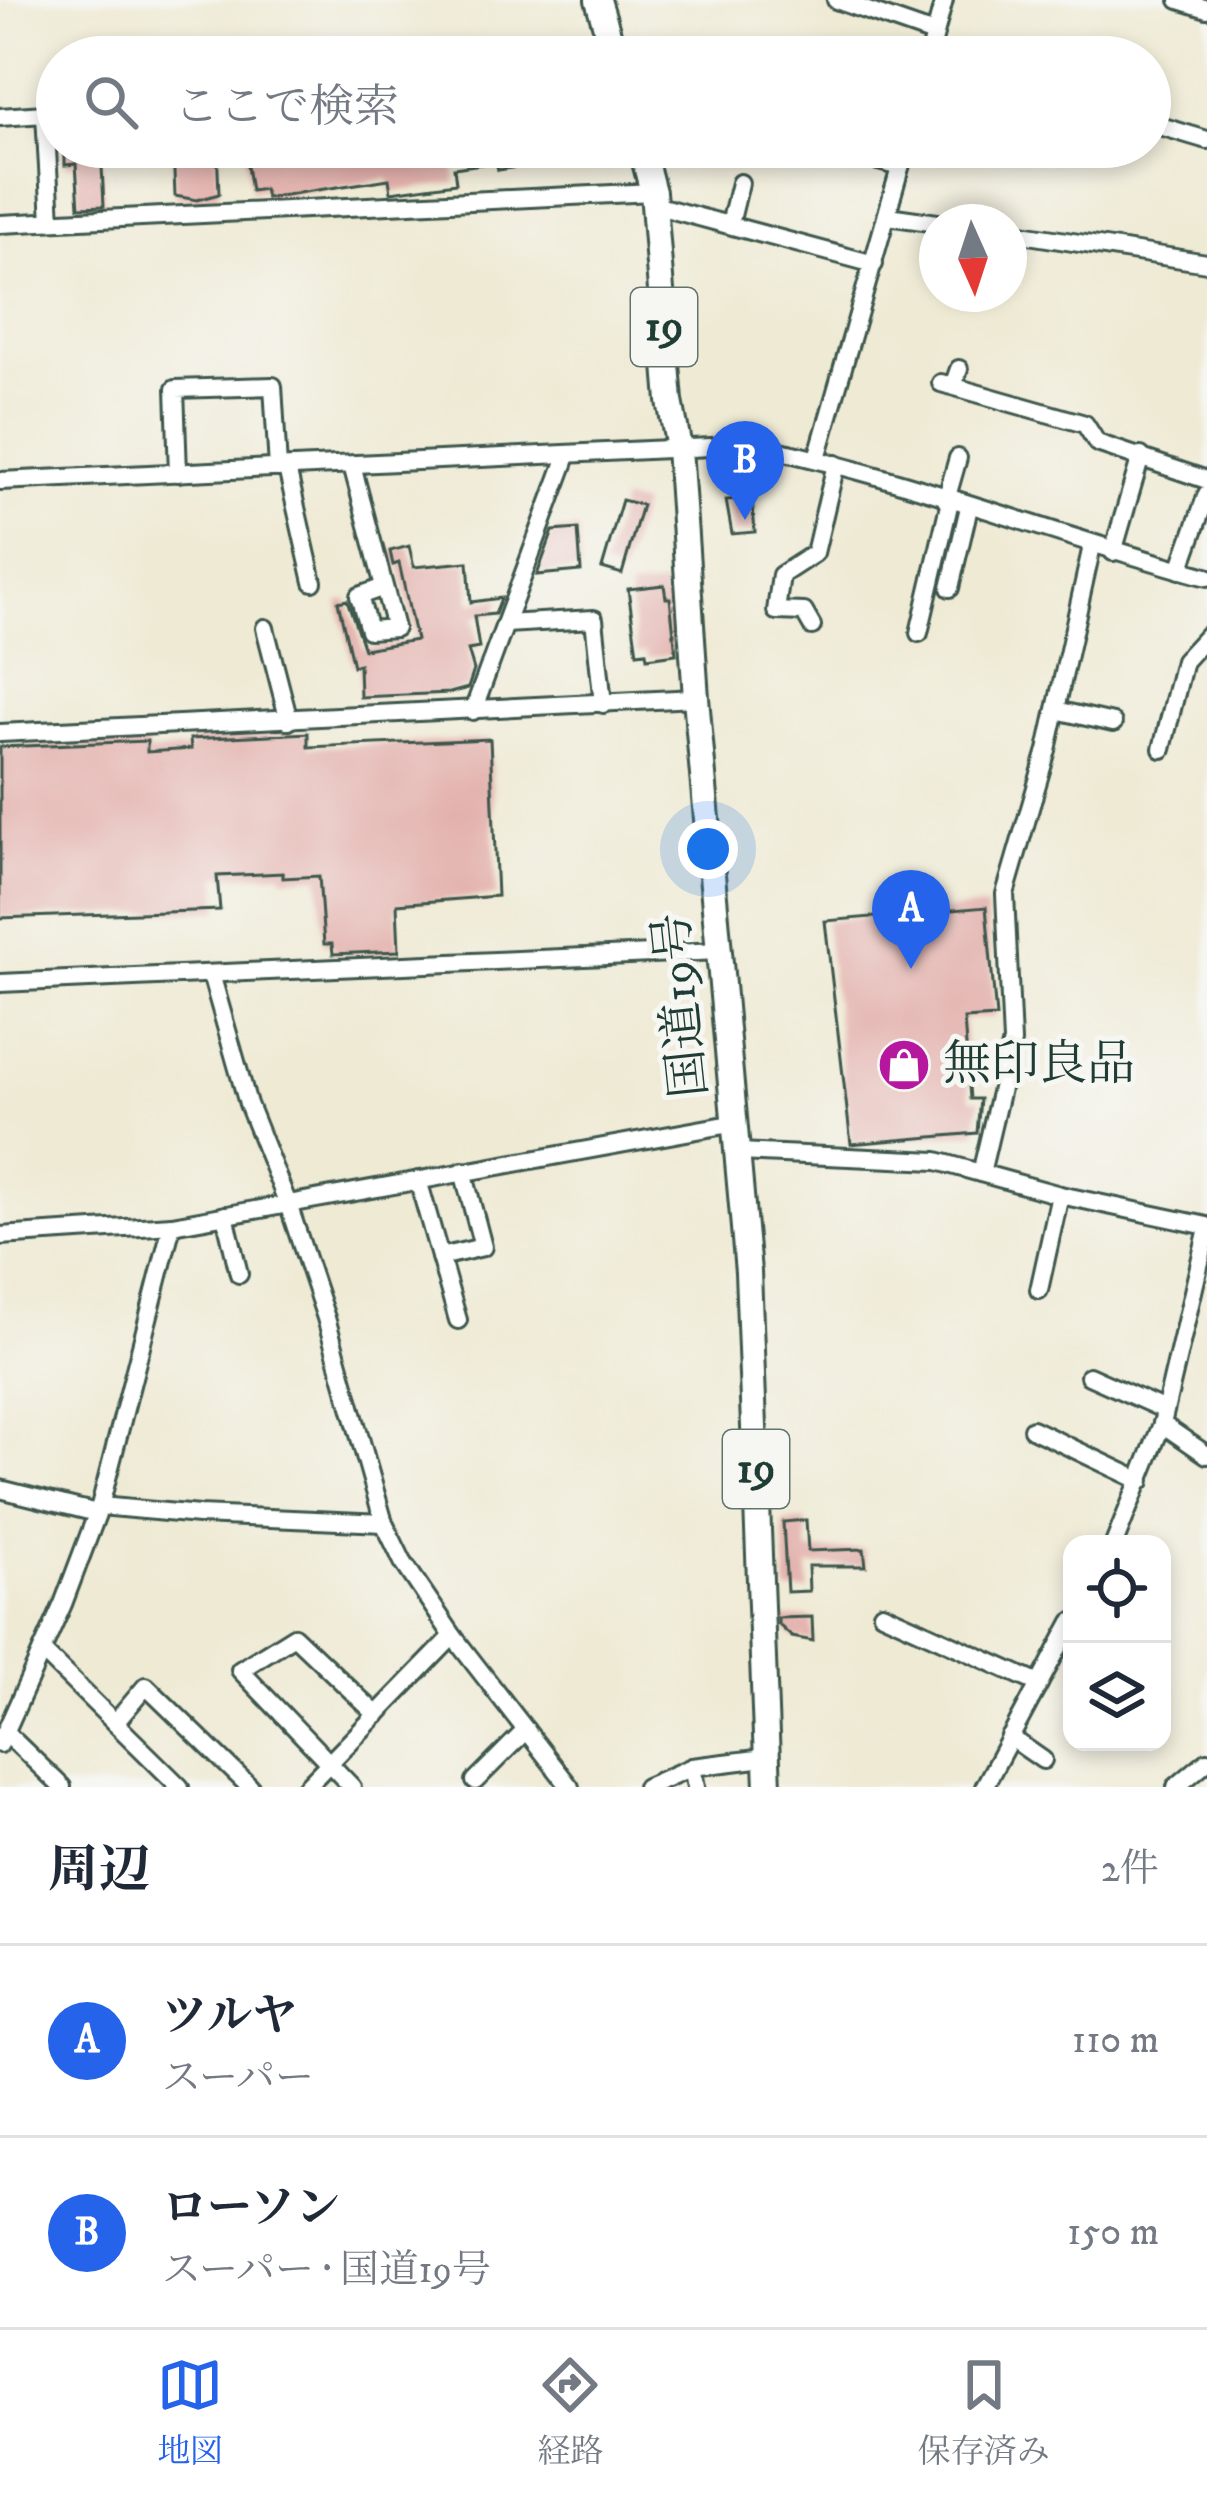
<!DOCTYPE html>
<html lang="ja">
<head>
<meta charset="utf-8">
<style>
	body { margin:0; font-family:"IM FELL DW Pica","Noto Serif JP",serif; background:#f6f6f7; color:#1f2937 }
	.controls { position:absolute; right:36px; bottom:36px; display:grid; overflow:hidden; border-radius:24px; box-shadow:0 6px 18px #0003 }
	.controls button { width:108px; height:108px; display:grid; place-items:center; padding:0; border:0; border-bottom:3px solid #e0e1e3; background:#fff; color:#1f2937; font:60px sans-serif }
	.compass { position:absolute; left:919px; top:204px; width:108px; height:108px; border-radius:50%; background:#fff; box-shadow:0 6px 18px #0003; rotate:177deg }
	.you { position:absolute; left:708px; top:849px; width:42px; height:42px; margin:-30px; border:9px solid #fff; border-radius:50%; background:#1a73e8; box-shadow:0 0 0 18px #1a73e833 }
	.badge { display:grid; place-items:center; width:78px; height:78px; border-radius:50%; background:#2563eb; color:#fff; font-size:39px; font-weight:700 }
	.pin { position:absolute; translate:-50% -99px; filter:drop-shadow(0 3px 6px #0008) }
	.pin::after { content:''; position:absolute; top:63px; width:42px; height:36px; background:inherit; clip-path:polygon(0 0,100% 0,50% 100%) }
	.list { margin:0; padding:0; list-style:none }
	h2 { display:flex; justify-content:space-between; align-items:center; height:156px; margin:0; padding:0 48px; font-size:51px }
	h2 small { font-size:39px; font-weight:400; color:#747a83 }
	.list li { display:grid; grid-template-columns:78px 1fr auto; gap:36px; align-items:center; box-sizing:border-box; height:192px; padding:0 48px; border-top:3px solid #e0e1e3 }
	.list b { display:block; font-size:45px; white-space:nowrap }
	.list p { margin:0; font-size:39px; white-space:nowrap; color:#747a83 }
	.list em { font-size:39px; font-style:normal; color:#747a83 }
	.icon { flex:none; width:66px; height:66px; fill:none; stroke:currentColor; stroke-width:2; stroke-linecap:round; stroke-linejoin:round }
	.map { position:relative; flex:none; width:1207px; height:1787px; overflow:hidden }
	.search { position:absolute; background:#fff; box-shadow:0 6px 18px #0003; left:36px; right:36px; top:36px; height:132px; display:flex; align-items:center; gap:30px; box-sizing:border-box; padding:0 42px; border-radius:66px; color:#747a83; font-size:45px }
	.sheet { height:540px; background:#fff }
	nav { display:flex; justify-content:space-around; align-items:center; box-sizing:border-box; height:168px; border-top:3px solid #e0e1e3; background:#fff; font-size:33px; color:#747a83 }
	nav a { display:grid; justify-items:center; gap:6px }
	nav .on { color:#2563eb }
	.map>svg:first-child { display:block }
</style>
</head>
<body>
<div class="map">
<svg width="1207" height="1787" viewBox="0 0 1207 1787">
	<rect width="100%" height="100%" fill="#f6f6f2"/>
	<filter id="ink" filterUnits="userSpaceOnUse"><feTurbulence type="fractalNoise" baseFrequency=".00833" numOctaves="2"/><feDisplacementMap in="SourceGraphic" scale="24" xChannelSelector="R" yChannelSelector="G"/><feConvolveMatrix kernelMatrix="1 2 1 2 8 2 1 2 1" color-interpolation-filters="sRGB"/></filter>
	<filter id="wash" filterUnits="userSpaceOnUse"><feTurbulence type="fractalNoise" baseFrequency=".004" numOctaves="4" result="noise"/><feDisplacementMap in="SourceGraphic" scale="48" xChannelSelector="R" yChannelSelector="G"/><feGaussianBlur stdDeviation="2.7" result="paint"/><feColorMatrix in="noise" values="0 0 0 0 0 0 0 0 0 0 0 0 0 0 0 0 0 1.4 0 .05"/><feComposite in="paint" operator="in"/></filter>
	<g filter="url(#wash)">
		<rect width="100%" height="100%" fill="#efead4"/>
		<g id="blocks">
			<!-- building -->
			<g fill="#e3b0ac">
				<path d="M65,147H101L104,206L79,207L76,164L65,165Z"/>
				<path d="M173,147H217L219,194L197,200L175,196Z"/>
				<path d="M244,147H319L320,158L387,147H564L555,161L498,170L496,162L454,168L456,183L391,192L389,179L266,198L264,189L251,191Z"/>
				<path d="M752,498L755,532L732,534L726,500Z"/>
				<path d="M622,500L642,505L622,574L602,568Z"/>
				<path d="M578,529L581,571L537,575L553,531Z"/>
				<path d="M409,546L414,567L468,562L471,602L501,598L495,614L474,616L479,648L468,650L474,670L468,688L450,693L360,697L359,664L353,666L338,602L347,600L364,649L416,640L399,563L393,565L390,551Z"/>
				<path d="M664,585L666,598H670L676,654L647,658L646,652L637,653L628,589Z"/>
				<path d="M308,733V747L490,739L497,896L397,904L399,951L333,954L332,944H324L319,876L283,878V873L217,876L220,910L0,918V747L147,741V752L191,749L190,739Z"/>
				<path d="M986,907L996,1017L964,1019L970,1099H980L977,1133L851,1144L825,921Z"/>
				<path d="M806,1520L808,1551L864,1549L866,1566H808L809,1591L787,1592L783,1522Z"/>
				<path d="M812,1617L813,1641L792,1637L778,1624V1618Z"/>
			</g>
		</g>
	</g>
	<g filter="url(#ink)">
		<use href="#blocks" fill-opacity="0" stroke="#3e574c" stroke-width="3"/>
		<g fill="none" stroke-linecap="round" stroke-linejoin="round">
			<!-- minor casing -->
			<g stroke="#3e574c" stroke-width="22">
				<g id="minor">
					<path d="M836,0L934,34"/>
					<path d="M1179,0L1207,9"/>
					<path d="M929,57L944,0"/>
					<path d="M0,117L45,114L51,221"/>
					<path d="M1150,123L1207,140"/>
					<path d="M826,147L900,167"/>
					<path d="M654,205L874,264"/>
					<path d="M888,216L937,223"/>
					<path d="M0,224L653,192"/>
					<path d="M730,224L740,183"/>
					<path d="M1009,232L1207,263"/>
					<path d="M941,383L1085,424L1097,443L1207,480"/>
					<path d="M953,386L959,369"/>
					<path d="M817,458L906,147"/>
					<path d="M352,465L395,628L369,630L359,596L384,587"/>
					<path d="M287,468L313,582"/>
					<path d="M178,473L175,389L273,386L278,468"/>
					<path d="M0,481L753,445C907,477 1055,536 1207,577"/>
					<path d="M946,500L958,458"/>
					<path d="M1113,552L1141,456"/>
					<path d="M1180,570L1207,494"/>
					<path d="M950,588L969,507"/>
					<path d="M505,624L594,619L603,704"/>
					<path d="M812,626L804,612L776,611L781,575L815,553L836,464"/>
					<path d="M265,628L289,721"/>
					<path d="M919,633L950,501"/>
					<path d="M1056,710L1113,723"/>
					<path d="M473,711L567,456"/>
					<path d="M0,733L696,698"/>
					<path d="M1162,749L1184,661L1207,636"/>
					<path d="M211,974L248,1104L288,1204L326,1318L384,1523L403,1562L453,1636L570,1787"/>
					<path d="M0,983L719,951"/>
					<path d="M739,1152L937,1161L1060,1195L1207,1226"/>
					<path d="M981,1173L1012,1042L1005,894L1047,750L1092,546"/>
					<path d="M418,1180L458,1320"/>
					<path d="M225,1215L239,1274"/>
					<path d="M0,1236L172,1225L736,1123"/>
					<path d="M440,1257L483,1247L463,1171"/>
					<path d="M1039,1290L1060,1195"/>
					<path d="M1089,1376L1165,1410"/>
					<path d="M1162,1424L1207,1455"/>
					<path d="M1032,1429L1141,1481"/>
					<path d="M0,1489L97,1513"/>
					<path d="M100,1506L199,1515L384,1523"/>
					<path d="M1114,1544L1162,1424L1207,1232"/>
					<path d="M882,1613L1039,1684"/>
					<path d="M42,1651L180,1787"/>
					<path d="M115,1723L146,1686L250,1787"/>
					<path d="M5,1732L62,1787"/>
					<path d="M1010,1737L1043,1760"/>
					<path d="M0,1744L63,1604L100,1506L172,1225"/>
					<path d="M475,1781L526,1730"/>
					<path d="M306,1787L453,1636"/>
					<path d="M352,1787L240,1670L294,1636L377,1715"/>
					<path d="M646,1787L692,1767"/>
					<path d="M696,1787L692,1767L765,1758"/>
					<path d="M984,1787L1072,1622"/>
					<path d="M1176,1787L1207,1761"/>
				</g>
			</g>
			<!-- highway casing -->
			<g stroke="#3e574c" stroke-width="30">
				<g id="highway">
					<path d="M598,0L615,57"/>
					<path d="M641,147L653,192L670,401L679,448L696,698L748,1272L768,1787"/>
				</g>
			</g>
			<!-- minor -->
			<use href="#minor" stroke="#fff" stroke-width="16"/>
			<!-- highway -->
			<use href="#highway" stroke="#fff" stroke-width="24"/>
		</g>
	</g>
	<!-- icons -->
	<defs>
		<g id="shop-disc" transform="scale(2.7)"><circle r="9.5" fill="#b5179e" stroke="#f6f6f2"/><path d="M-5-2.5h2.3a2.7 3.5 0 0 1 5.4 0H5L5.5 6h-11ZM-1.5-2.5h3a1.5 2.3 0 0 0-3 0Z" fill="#fff"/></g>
	</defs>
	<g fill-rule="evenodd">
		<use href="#shop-disc" x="904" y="1065"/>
	</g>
	<g text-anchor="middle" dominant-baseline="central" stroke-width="10" stroke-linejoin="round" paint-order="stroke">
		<!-- shield labels -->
		<g fill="#f6f6f2" stroke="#60746d" stroke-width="3">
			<rect x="631" y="288" width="66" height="78" rx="9"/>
			<rect x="723" y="1430" width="66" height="78" rx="9"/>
		</g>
		<g font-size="45" font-weight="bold" fill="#1f3d34">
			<text x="664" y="327">19</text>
			<text x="756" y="1469">19</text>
		</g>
		<!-- street labels -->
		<g font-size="48" fill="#1f3d34" stroke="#f6f6f2">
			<text transform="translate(682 1005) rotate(-96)">国道19号</text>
		</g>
		<!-- poi labels -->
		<g font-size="48" fill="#1f3d34" stroke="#f6f6f2" text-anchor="start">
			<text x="943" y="1065">無印良品</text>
		</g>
	</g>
</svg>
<div class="controls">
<button><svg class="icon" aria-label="locate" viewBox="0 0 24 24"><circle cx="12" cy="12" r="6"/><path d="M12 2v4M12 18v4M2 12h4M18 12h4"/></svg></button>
<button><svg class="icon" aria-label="layers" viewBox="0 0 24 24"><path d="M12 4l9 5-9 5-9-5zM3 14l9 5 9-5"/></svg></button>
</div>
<svg class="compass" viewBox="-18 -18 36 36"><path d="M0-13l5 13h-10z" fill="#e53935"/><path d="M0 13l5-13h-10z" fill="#747a83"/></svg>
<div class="you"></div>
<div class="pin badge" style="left:911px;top:969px">A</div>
<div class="pin badge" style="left:745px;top:520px">B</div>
<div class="search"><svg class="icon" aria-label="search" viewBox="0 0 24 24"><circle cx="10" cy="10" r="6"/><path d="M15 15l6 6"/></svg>ここで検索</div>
</div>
<section class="sheet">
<h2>周辺<small>2件</small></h2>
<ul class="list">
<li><span class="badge">A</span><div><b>ツルヤ</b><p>スーパー</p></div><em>110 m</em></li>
<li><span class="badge">B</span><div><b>ローソン</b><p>スーパー · 国道19号</p></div><em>150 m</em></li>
</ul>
</section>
<nav>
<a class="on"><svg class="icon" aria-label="map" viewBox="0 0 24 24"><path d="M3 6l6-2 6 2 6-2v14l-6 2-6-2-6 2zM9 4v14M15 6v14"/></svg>地図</a>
<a><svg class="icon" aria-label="directions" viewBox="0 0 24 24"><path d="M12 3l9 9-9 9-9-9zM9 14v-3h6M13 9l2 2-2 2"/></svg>経路</a>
<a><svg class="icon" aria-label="saved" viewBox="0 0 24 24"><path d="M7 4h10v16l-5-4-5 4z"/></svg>保存済み</a>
</nav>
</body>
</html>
